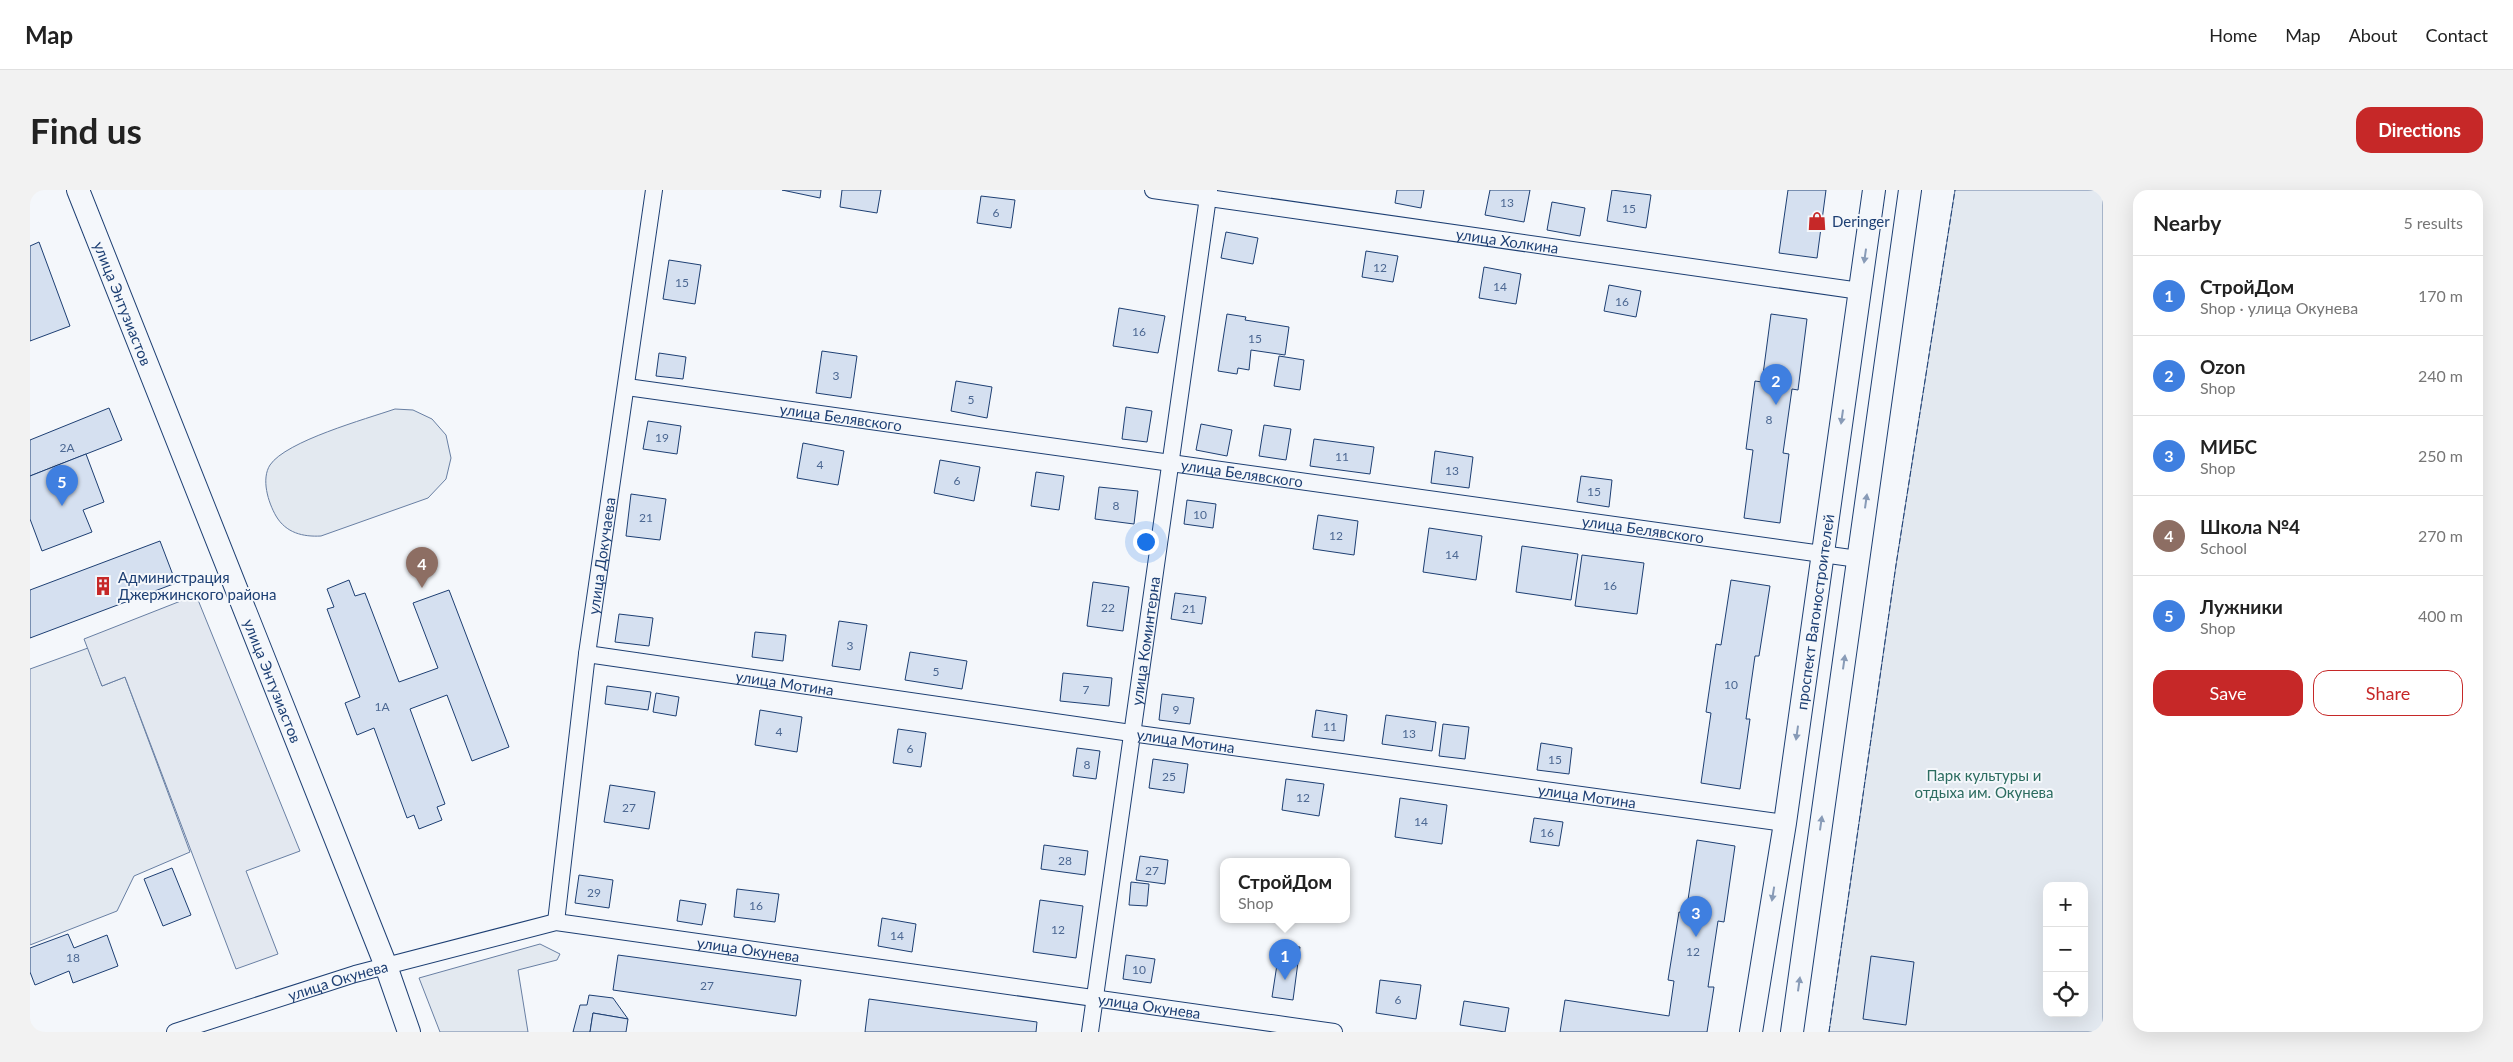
<!DOCTYPE html>
<html lang="en">
<head>
<meta charset="utf-8">
<style>
	body { margin:0; font-family:Lato,sans-serif; background:#f2f2f2; color:#222 }
	.controls { position:absolute; right:15px; bottom:15px; display:grid; overflow:hidden; border-radius:10px; box-shadow:0 5px 20px #0002 }
	.controls button { width:45px; height:45px; display:grid; place-items:center; padding:0; border:0; border-bottom:1px solid #e0e0e0; background:#fff; color:#222; font:25px sans-serif }
	.you { position:absolute; left:1115px; top:351px; width:18px; height:18px; margin:-12px; border:4px solid #fff; border-radius:50%; background:#1a73e8; box-shadow:0 0 0 8px #1a73e833 }
	.badge { display:grid; place-items:center; width:32px; height:32px; border-radius:50%; background:#c62828; color:#fff; font-size:16px; font-weight:700 }
	.pin { position:absolute; translate:-50% -41px; filter:drop-shadow(0 1px 2px #0008) }
	.pin::after { content:''; position:absolute; top:26px; width:18px; height:15px; background:inherit; clip-path:polygon(0 0,100% 0,50% 100%) }
	.popup { position:absolute; left:1190px; top:668px; width:130px; height:65px; box-sizing:border-box; display:grid; place-content:center; border-radius:10px; background:#fff; filter:drop-shadow(0 1px 4px #0005); font-size:16px; white-space:nowrap; color:#767676 }
	.popup b { font-size:19px; color:#222 }
	.popup::after { content:''; position:absolute; left:50%; top:100%; margin-left:-10px; border:10px solid transparent; border-top-color:#fff }
	.list { margin:0; padding:0; list-style:none }
	h2 { display:flex; justify-content:space-between; align-items:center; height:65px; margin:0; padding:0 20px; font-size:21px }
	h2 small { font-size:16px; font-weight:400; color:#767676 }
	.list li { display:grid; grid-template-columns:32px 1fr auto; gap:15px; align-items:center; box-sizing:border-box; height:80px; padding:0 20px; border-top:1px solid #e0e0e0 }
	.list b { display:block; font-size:19px; white-space:nowrap }
	.list p { margin:0; font-size:16px; white-space:nowrap; color:#767676 }
	.list em { font-size:16px; font-style:normal; color:#767676 }
	.actions { display:flex; gap:10px; padding:15px 20px }
	.actions a { flex:1; padding:11px 0; border:1px solid #c62828; border-radius:15px; text-align:center; font-size:18px; color:#c62828 }
	.actions .main { background:#c62828; color:#fff }
	.icon { flex:none; width:28px; height:28px; fill:none; stroke:currentColor; stroke-width:2; stroke-linecap:round; stroke-linejoin:round }
	.map { position:relative; flex:none; width:2073px; height:842px; overflow:hidden; border-radius:15px }
	header { display:flex; align-items:center; gap:30px; box-sizing:border-box; height:70px; padding:0 25px; background:#fff; border-bottom:1px solid #e0e0e0 }
	header strong { font-size:24px }
	nav { display:flex; gap:28px; margin-inline-start:auto; font-size:18px }
	.intro { display:flex; align-items:center; justify-content:space-between; box-sizing:border-box; height:120px; padding:0 30px }
	h1 { margin:0; font-size:35px }
	.button { padding:12px 22px; border-radius:15px; background:#c62828; color:#fff; font-size:18px; font-weight:700 }
	main { display:flex; gap:30px; padding:0 30px }
	aside { flex:1; background:#fff; border-radius:15px; box-shadow:0 5px 20px #0002 }
	.map>svg:first-child { display:block }
</style>
</head>
<body>
<header>
<strong>Map</strong>
<nav><a>Home</a><a>Map</a><a>About</a><a>Contact</a></nav>
</header>
<div class="intro"><h1>Find us</h1><a class="button">Directions</a></div>
<main>
<div class="map">
<svg width="2073" height="842" viewBox="0 0 2073 842">
	<rect width="100%" height="100%" fill="#f4f7fb"/>
	<!-- green -->
	<g fill="#e3e9f0" stroke="#687fa3" fill-rule="evenodd">
		<path d="M1925,0H2073V842H1799L1866,375ZM2017,696H2054V823H2017Z"/>
		<path d="M365,219L383,220L402,229L416,245L421,268L416,289L398,308L291,346C273,347 256,343 246,326C238,312 231,289 240,275C256,251 336,229 365,219Z"/>
		<path d="M58,458L72,496L95,487L160,662L104,686L87,721L0,755V479Z"/>
		<path d="M510,754L530,764L527,770L488,780L498,842H410L389,788Z"/>
	</g>
	<!-- parking -->
	<path fill="#e3e8f0" stroke="#687fa3" d="M166,405L270,661L216,681L248,764L206,779L95,487L72,496L54,449Z"/>
	<!-- building -->
	<g fill="#d5e0f0" stroke="#1d3f73">
		<path d="M752,0H791L790,8Z"/>
		<path d="M812,0H851L847,23L810,17Z"/>
		<path d="M1367,0H1394L1391,18L1365,13Z"/>
		<path d="M1460,0H1500L1494,32L1455,25Z"/>
		<path d="M1582,0L1621,5L1616,38L1577,31Z"/>
		<path d="M1758,0H1796L1787,68L1749,63Z"/>
		<path d="M951,6L985,10L981,38L947,33Z"/>
		<path d="M1522,12L1555,18L1550,46L1517,40Z"/>
		<path d="M1196,42L1228,48L1223,74L1191,68Z"/>
		<path d="M9,52L40,136L0,151V56Z"/>
		<path d="M1336,61L1368,66L1363,92L1332,87Z"/>
		<path d="M639,70L671,75L665,114L633,109Z"/>
		<path d="M1454,77L1491,84L1486,114L1449,108Z"/>
		<path d="M1579,95L1611,101L1606,127L1574,121Z"/>
		<path d="M1089,118L1135,126L1128,163L1083,156Z"/>
		<path d="M1197,124L1216,127L1215,130L1259,137L1255,165L1221,160L1219,180L1208,178L1207,184L1188,181Z"/>
		<path d="M1741,124L1777,129L1768,200L1762,199L1753,263L1759,264L1750,333L1714,328L1723,260L1716,259L1725,191L1732,192Z"/>
		<path d="M792,161L827,166L821,208L786,203Z"/>
		<path d="M629,163L656,167L653,189L626,186Z"/>
		<path d="M1249,166L1274,170L1270,200L1244,196Z"/>
		<path d="M926,191L962,197L957,228L921,221Z"/>
		<path d="M1096,217L1122,221L1117,252L1092,249Z"/>
		<path d="M79,218L92,250L0,286V250Z"/>
		<path d="M618,231L651,236L647,264L613,259Z"/>
		<path d="M1171,234L1202,240L1197,266L1166,260Z"/>
		<path d="M1234,235L1261,239L1256,270L1229,266Z"/>
		<path d="M1284,249L1344,257L1340,284L1280,276Z"/>
		<path d="M773,253L814,261L808,295L767,288Z"/>
		<path d="M1405,261L1443,267L1439,298L1401,293Z"/>
		<path d="M56,264L74,312L53,320L62,342L12,361L0,329V286Z"/>
		<path d="M910,270L950,277L944,311L904,303Z"/>
		<path d="M1006,282L1034,286L1029,320L1001,316Z"/>
		<path d="M1551,286L1582,290L1579,317L1547,312Z"/>
		<path d="M1069,297L1108,301L1104,334L1065,329Z"/>
		<path d="M601,304L636,309L630,350L596,346Z"/>
		<path d="M1157,310L1186,314L1183,338L1154,334Z"/>
		<path d="M1288,325L1328,331L1324,365L1283,359Z"/>
		<path d="M1399,338L1452,346L1446,390L1393,382Z"/>
		<path d="M130,351L146,393L0,448V400Z"/>
		<path d="M1492,356L1548,364L1541,410L1486,402Z"/>
		<path d="M1552,365L1614,373L1607,424L1545,416Z"/>
		<path d="M319,390L325,406L335,403L369,492L408,478L383,413L419,400L479,557L442,571L417,505L380,519L415,614L407,617L412,630L389,639L384,625L377,628L344,538L327,545L315,513L330,507L297,419L304,417L297,399Z"/>
		<path d="M1701,390L1740,396L1729,466H1725L1716,529H1720L1710,599L1671,593L1681,523L1676,522L1686,454L1691,455Z"/>
		<path d="M1063,392L1099,397L1093,441L1057,436Z"/>
		<path d="M1145,403L1176,407L1172,434L1141,429Z"/>
		<path d="M589,424L623,428L619,456L585,452Z"/>
		<path d="M809,431L837,435L830,480L802,476Z"/>
		<path d="M725,442L756,445L753,471L722,467Z"/>
		<path d="M880,462L937,471L932,499L875,490Z"/>
		<path d="M1033,483L1082,488L1079,516L1030,511Z"/>
		<path d="M577,496L621,502L618,520L575,514Z"/>
		<path d="M626,503L649,507L646,526L623,522Z"/>
		<path d="M1132,504L1164,508L1160,534L1129,530Z"/>
		<path d="M730,520L772,527L767,562L725,555Z"/>
		<path d="M1286,520L1317,525L1314,551L1282,547Z"/>
		<path d="M1356,525L1406,532L1402,561L1352,554Z"/>
		<path d="M1413,534L1439,537L1435,569L1409,566Z"/>
		<path d="M868,539L896,543L891,577L863,573Z"/>
		<path d="M1511,553L1542,558L1539,584L1507,580Z"/>
		<path d="M1047,558L1070,561L1066,589L1043,586Z"/>
		<path d="M1123,569L1158,574L1154,603L1119,598Z"/>
		<path d="M1256,589L1294,594L1289,626L1252,620Z"/>
		<path d="M580,595L625,602L619,639L574,632Z"/>
		<path d="M1370,608L1417,615L1412,654L1365,647Z"/>
		<path d="M1504,628L1533,632L1529,656L1500,652Z"/>
		<path d="M1667,650L1705,656L1694,732L1688,731L1678,797H1684L1677,842H1530L1535,810L1639,826L1644,791L1638,790L1649,722L1656,723Z"/>
		<path d="M1014,655L1058,661L1055,685L1011,679Z"/>
		<path d="M1110,666L1138,670L1135,694L1106,690Z"/>
		<path d="M142,678L161,725L133,736L114,689Z"/>
		<path d="M549,685L583,690L579,718L545,713Z"/>
		<path d="M1101,692L1119,694L1117,716L1099,715Z"/>
		<path d="M707,699L749,704L745,732L704,727Z"/>
		<path d="M650,710L676,714L672,735L647,731Z"/>
		<path d="M1010,710L1053,716L1046,768L1003,762Z"/>
		<path d="M852,728L886,734L882,762L848,756Z"/>
		<path d="M38,744L44,758L77,745L88,776L43,793L39,781L5,795L0,782V758Z"/>
		<path d="M1250,755L1270,757L1263,810L1242,807Z"/>
		<path d="M588,765L771,790L766,826L583,800Z"/>
		<path d="M1096,765L1125,769L1121,793L1093,789Z"/>
		<path d="M1841,766L1884,772L1876,835L1833,829Z"/>
		<path d="M1350,790L1391,795L1386,829L1346,823Z"/>
		<path d="M559,805L583,808L598,829L563,823L560,842H543L550,815H557Z"/>
		<path d="M839,809L1007,832L1006,842H835Z"/>
		<path d="M1434,811L1479,818L1475,842L1430,835Z"/>
		<path d="M563,823L598,829L596,842H560Z"/>
	</g>
	<g fill="none" stroke-linecap="round" stroke-linejoin="round">
		<!-- street casing -->
		<g stroke="#1d3f73" stroke-width="18">
			<g id="street">
				<path id="s1" d="M1123,0L1830,101"/>
				<path id="s2" d="M597,197L1828,369"/>
				<path id="s3" d="M557,464L1101,543L1755,633"/>
				<path id="s4" d="M526,732L557,464L624,0"/>
				<path id="s5" d="M145,842L325,784L526,732L1304,842"/>
				<path id="s6" d="M1060,842L1179,0"/>
			</g>
		</g>
		<!-- secondary casing -->
		<g stroke="#1d3f73" stroke-width="24">
			<g id="secondary">
				<path id="s7" d="M48,0L356,776L379,842"/>
				<path id="s8" d="M1721,842L1755,633L1844,0"/>
				<path d="M1762,842L1880,0"/>
			</g>
		</g>
		<!-- street -->
		<use href="#street" stroke="#f4f7fb" stroke-width="16"/>
		<!-- secondary -->
		<use href="#secondary" stroke="#f4f7fb" stroke-width="22"/>
		<!-- fence -->
		<path stroke="#1d3f73" stroke-width="1" stroke-dasharray="6 2.5" stroke-linecap="butt" d="M1799,842L1866,375L1925,0"/>
	</g>
	<!-- one-way arrows -->
	<defs><path id="oneway-solid" d="M-6-.8H1V-3.2L6.5 0L1 3.2V.8H-6Z" transform="scale(1.25)"/></defs>
	<g fill="#889bb7">
		<use href="#oneway-solid" transform="translate(1835 66) rotate(98)"/>
		<use href="#oneway-solid" transform="translate(1812 227) rotate(98)"/>
		<use href="#oneway-solid" transform="translate(1836 311) rotate(-82)"/>
		<use href="#oneway-solid" transform="translate(1814 472) rotate(-82)"/>
		<use href="#oneway-solid" transform="translate(1767 543) rotate(98)"/>
		<use href="#oneway-solid" transform="translate(1791 633) rotate(-82)"/>
		<use href="#oneway-solid" transform="translate(1743 704) rotate(99)"/>
		<use href="#oneway-solid" transform="translate(1769 794) rotate(-82)"/>
	</g>
	<!-- icons -->
	<defs>
		<g id="shop-bare" transform="scale(1.5)"><path d="M-5-2.5h2.3a2.7 3.5 0 0 1 5.4 0H5L5.5 6h-11ZM-1.5-2.5h3a1.5 2.3 0 0 0-3 0Z" fill="#c62828" stroke="#f4f7fb" stroke-width="2.5" paint-order="stroke"/></g>
		<g id="building-bare" transform="scale(1.5)"><path d="M-4-6H4V6H1V3H-1V6H-4ZM-2.5-4.3h1.7v1.8h-1.7ZM.8-4.3h1.7v1.8H.8ZM-2.5-1h1.7V.8h-1.7ZM.8-1h1.7V.8H.8Z" fill="#c62828" stroke="#f4f7fb" stroke-width="2.5" paint-order="stroke"/></g>
	</defs>
	<g fill-rule="evenodd">
		<use href="#shop-bare" x="1787" y="31"/>
		<use href="#building-bare" x="73" y="396"/>
	</g>
	<g text-anchor="middle" dominant-baseline="central" stroke-width="4" stroke-linejoin="round" paint-order="stroke">
		<!-- number labels -->
		<g font-size="12" fill="#4b6792">
			<text x="1477" y="12">13</text>
			<text x="1599" y="18">15</text>
			<text x="966" y="22">6</text>
			<text x="1350" y="77">12</text>
			<text x="652" y="92">15</text>
			<text x="1470" y="96">14</text>
			<text x="1592" y="111">16</text>
			<text x="1109" y="141">16</text>
			<text x="1225" y="148">15</text>
			<text x="806" y="185">3</text>
			<text x="941" y="209">5</text>
			<text x="1739" y="229">8</text>
			<text x="632" y="247">19</text>
			<text x="37" y="257">2А</text>
			<text x="1312" y="266">11</text>
			<text x="790" y="274">4</text>
			<text x="1422" y="280">13</text>
			<text x="927" y="290">6</text>
			<text x="1564" y="301">15</text>
			<text x="1086" y="315">8</text>
			<text x="1170" y="324">10</text>
			<text x="616" y="327">21</text>
			<text x="1306" y="345">12</text>
			<text x="1422" y="364">14</text>
			<text x="1580" y="395">16</text>
			<text x="1078" y="417">22</text>
			<text x="1159" y="418">21</text>
			<text x="820" y="455">3</text>
			<text x="906" y="481">5</text>
			<text x="1701" y="494">10</text>
			<text x="1056" y="499">7</text>
			<text x="352" y="516">1А</text>
			<text x="1146" y="519">9</text>
			<text x="1300" y="536">11</text>
			<text x="749" y="541">4</text>
			<text x="1379" y="543">13</text>
			<text x="880" y="558">6</text>
			<text x="1525" y="569">15</text>
			<text x="1057" y="574">8</text>
			<text x="1139" y="586">25</text>
			<text x="1273" y="607">12</text>
			<text x="599" y="617">27</text>
			<text x="1391" y="631">14</text>
			<text x="1517" y="642">16</text>
			<text x="1035" y="670">28</text>
			<text x="1122" y="680">27</text>
			<text x="564" y="702">29</text>
			<text x="726" y="715">16</text>
			<text x="1028" y="739">12</text>
			<text x="867" y="745">14</text>
			<text x="1663" y="761">12</text>
			<text x="43" y="767">18</text>
			<text x="1109" y="779">10</text>
			<text x="677" y="795">27</text>
			<text x="1368" y="809">6</text>
		</g>
		<!-- poi labels -->
		<g font-size="15" fill="#1d3f73" stroke="#f4f7fb" text-anchor="start">
			<text x="1802" y="31">Deringer</text>
			<text x="88" y="387">Администрация<tspan x="88" dy="17">Джержинского района</tspan></text>
		</g>
		<!-- street labels -->
		<g font-size="15" fill="#1d3f73" stroke="#f4f7fb">
			<text stroke="none"><textPath href="#s1" startOffset="358">улица Холкина</textPath></text>
			<text stroke="none"><textPath href="#s7" startOffset="122">улица Энтузиастов</textPath></text>
			<text stroke="none"><textPath href="#s2" startOffset="216">улица Белявского</textPath></text>
			<text stroke="none"><textPath href="#s2" startOffset="621">улица Белявского</textPath></text>
			<text stroke="none"><textPath href="#s2" startOffset="1026">улица Белявского</textPath></text>
			<text stroke="none"><textPath href="#s4" startOffset="369">улица Докучаева</textPath></text>
			<text stroke="none"><textPath href="#s8" startOffset="425">проспект Вагоностроителей</textPath></text>
			<text stroke="none"><textPath href="#s6" startOffset="395">улица Коминтерна</textPath></text>
			<text stroke="none"><textPath href="#s7" startOffset="528">улица Энтузиастов</textPath></text>
			<text stroke="none"><textPath href="#s3" startOffset="200">улица Мотина</textPath></text>
			<text stroke="none"><textPath href="#s3" startOffset="605">улица Мотина</textPath></text>
			<text stroke="none"><textPath href="#s3" startOffset="1010">улица Мотина</textPath></text>
			<text stroke="none"><textPath href="#s5" startOffset="591">улица Окунева</textPath></text>
			<text stroke="none"><textPath href="#s5" startOffset="171">улица Окунева</textPath></text>
			<text stroke="none"><textPath href="#s5" startOffset="996">улица Окунева</textPath></text>
		</g>
		<!-- park labels -->
		<g font-size="15" fill="#2c6c60" stroke="#f4f7fb">
			<text x="1954" y="585">Парк культуры и<tspan x="1954" dy="17">отдыха им. Окунева</tspan></text>
		</g>
	</g>
</svg>
<div class="controls">
<button>+</button>
<button>−</button>
<button><svg class="icon" aria-label="locate" viewBox="0 0 24 24"><circle cx="12" cy="12" r="6"/><path d="M12 2v4M12 18v4M2 12h4M18 12h4"/></svg></button>
</div>
<div class="you"></div>
<div class="pin badge" style="left:1255px;top:790px;background:#3f7fe0">1</div>
<div class="popup"><b>СтройДом</b>Shop</div>
<div class="pin badge" style="left:1746px;top:215px;background:#3f7fe0">2</div>
<div class="pin badge" style="left:1666px;top:747px;background:#3f7fe0">3</div>
<div class="pin badge" style="left:392px;top:398px;background:#8d6e63">4</div>
<div class="pin badge" style="left:32px;top:316px;background:#3f7fe0">5</div>
</div>
<aside>
<h2>Nearby<small>5 results</small></h2>
<ul class="list">
<li><span class="badge" style="background:#3f7fe0">1</span><div><b>СтройДом</b><p>Shop · улица Окунева</p></div><em>170 m</em></li>
<li><span class="badge" style="background:#3f7fe0">2</span><div><b>Ozon</b><p>Shop</p></div><em>240 m</em></li>
<li><span class="badge" style="background:#3f7fe0">3</span><div><b>МИБС</b><p>Shop</p></div><em>250 m</em></li>
<li><span class="badge" style="background:#8d6e63">4</span><div><b>Школа №4</b><p>School</p></div><em>270 m</em></li>
<li><span class="badge" style="background:#3f7fe0">5</span><div><b>Лужники</b><p>Shop</p></div><em>400 m</em></li>
</ul>
<div class="actions"><a class="main">Save</a><a>Share</a></div>
</aside>
</main>
</body>
</html>
